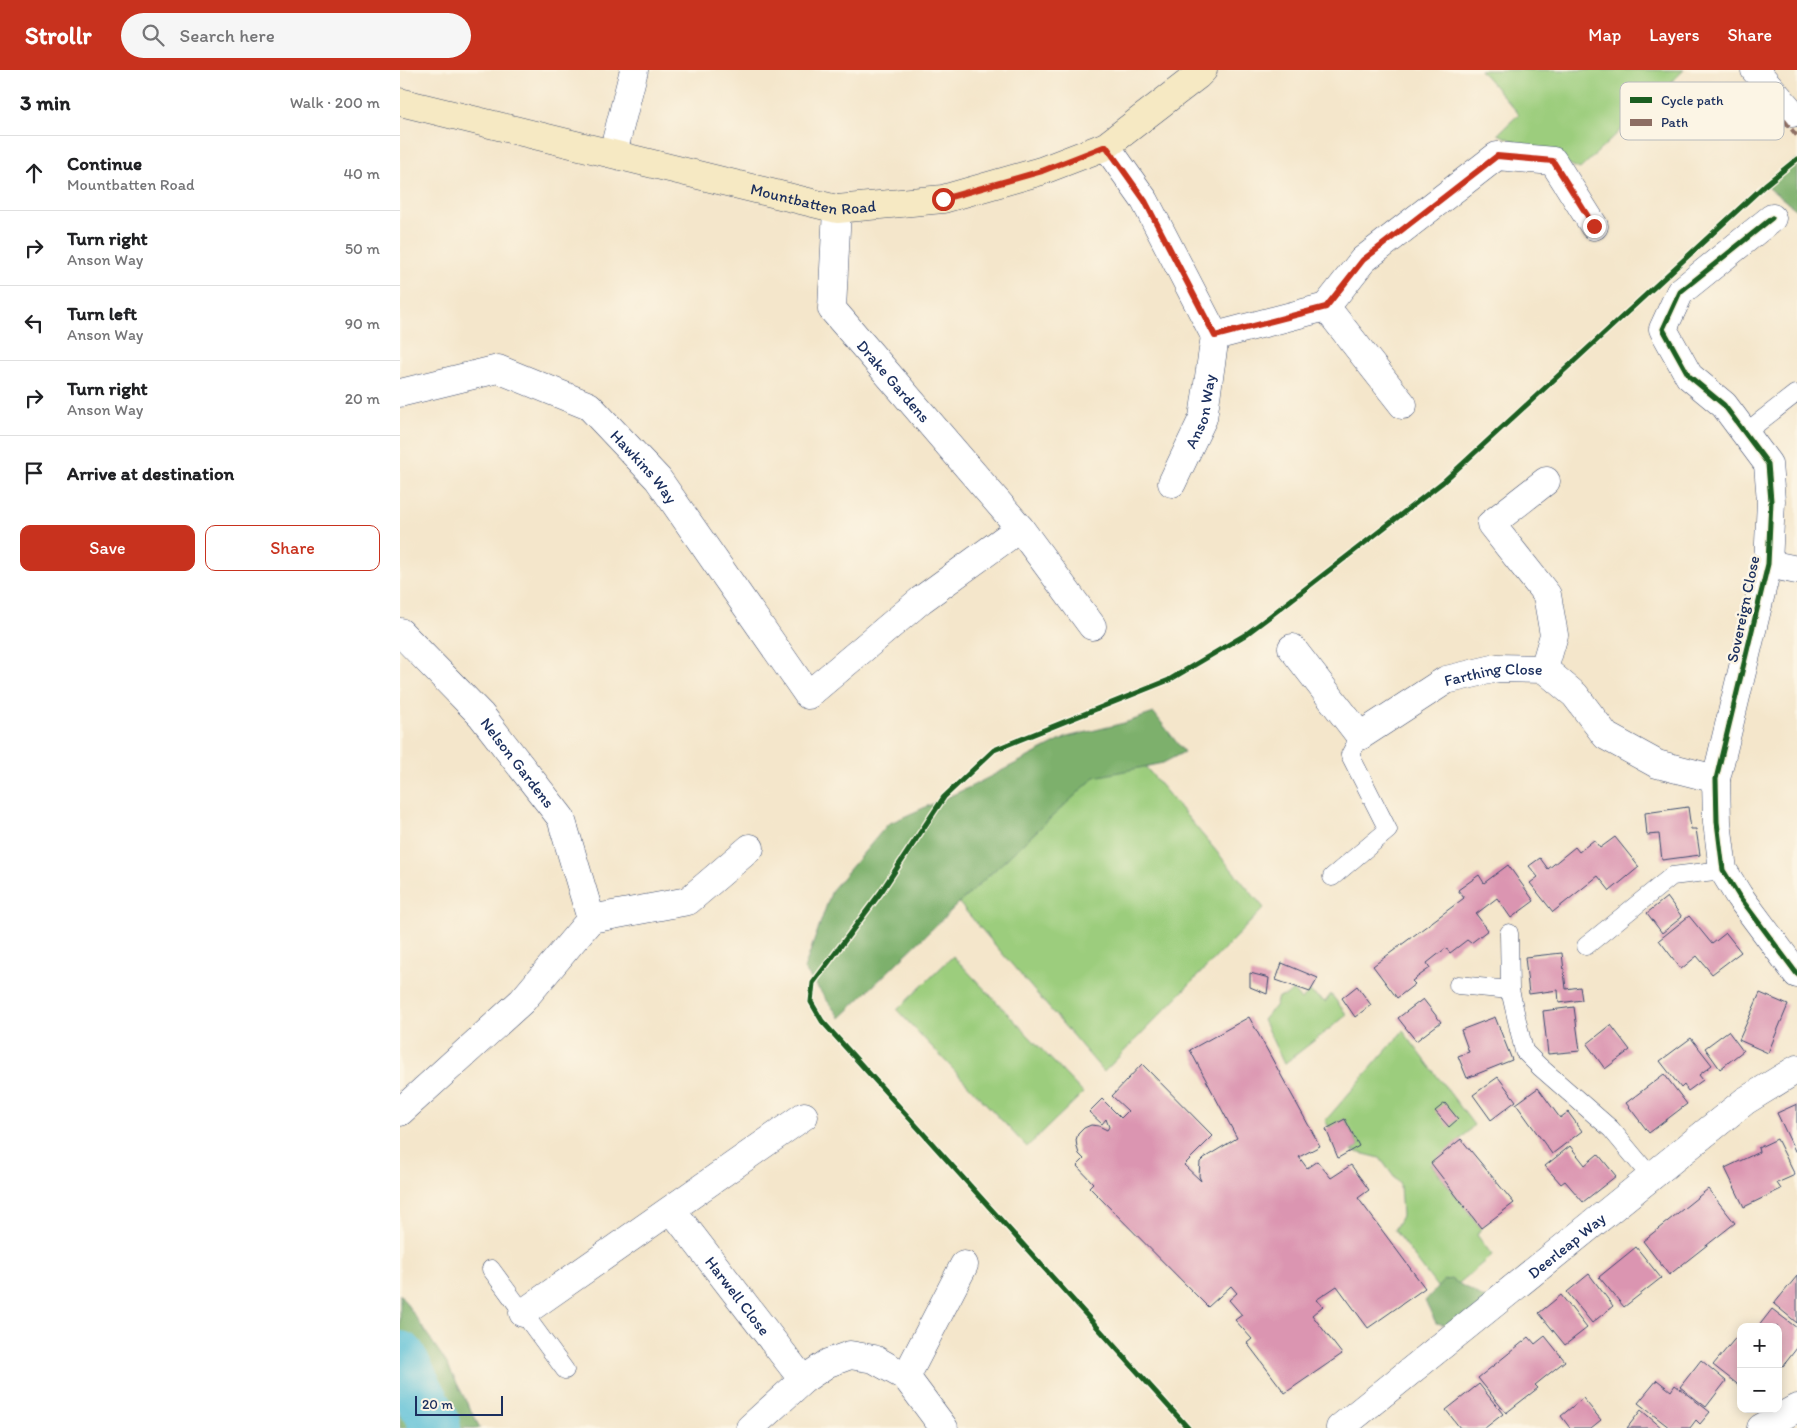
<!DOCTYPE html>
<html lang="en">
<head>
<meta charset="utf-8">
<style>
	body { margin:0; font-family:Itim,sans-serif; background:#f6f6f6; color:#202124 }
	.controls { position:absolute; right:15px; bottom:15px; display:grid; overflow:hidden; border-radius:10px; box-shadow:0 2px 12px #0003 }
	.controls button { width:45px; height:45px; display:grid; place-items:center; padding:0; border:0; border-bottom:1px solid #e0e0e0; background:#fff; color:#202124; font:25px sans-serif }
	.scale { position:absolute; left:15px; bottom:12px; width:88px; box-sizing:border-box; padding-left:5px; border:2px solid #1b2f5e; border-top:0; font-size:14px; line-height:18px; white-space:nowrap; color:#1b2f5e; -webkit-text-stroke:4px #fcf5e5; paint-order:stroke }
	.stop { position:absolute; width:15px; height:15px; margin:-11px; border:4px solid #c8321e; border-radius:50%; background:#fff }
	.stop.end { background:#c8321e; border-color:#fff; box-shadow:0 1px 5px #0008 }
	.list { margin:0; padding:0; list-style:none }
	h2 { display:flex; justify-content:space-between; align-items:center; height:65px; margin:0; padding:0 20px; font-size:21px }
	h2 small { font-size:16px; font-weight:400; color:#757577 }
	.list li { display:grid; grid-template-columns:32px 1fr auto; gap:15px; align-items:center; box-sizing:border-box; height:75px; padding:0 20px; border-top:1px solid #e0e0e0 }
	.list b { display:block; font-size:19px; white-space:nowrap }
	.list p { margin:0; font-size:16px; white-space:nowrap; color:#757577 }
	.list em { font-size:16px; font-style:normal; color:#757577 }
	.actions { display:flex; gap:10px; padding:15px 20px }
	.actions a { flex:1; padding:11px 0; border:1px solid #c8321e; border-radius:10px; text-align:center; font-size:18px; color:#c8321e }
	.actions .main { background:#c8321e; color:#fff }
	.icon { flex:none; width:28px; height:28px; fill:none; stroke:currentColor; stroke-width:2; stroke-linecap:round; stroke-linejoin:round }
	.map { position:relative; flex:none; width:1397px; height:1358px; overflow:hidden }
	header { display:flex; align-items:center; gap:30px; box-sizing:border-box; height:70px; padding:0 25px; background:#c8321e; color:#fff }
	header strong { font-size:24px }
	nav { display:flex; gap:28px; margin-inline-start:auto; font-size:18px }
	.search { width:350px; height:45px; background:#f6f6f6; display:flex; align-items:center; gap:12px; box-sizing:border-box; padding:0 18px; border-radius:28px; color:#757577; font-size:19px }
	main { display:flex }
	aside { flex:1; background:#fff }
	.map>svg:first-child { display:block }
</style>
</head>
<body>
<header>
<strong>Strollr</strong>
<div class="search"><svg class="icon" aria-label="search" viewBox="0 0 24 24"><circle cx="10" cy="10" r="6"/><path d="M15 15l6 6"/></svg>Search here</div>
<nav><a>Map</a><a>Layers</a><a>Share</a></nav>
</header>
<main>
<aside>
<h2>3 min<small>Walk · 200 m</small></h2>
<ul class="list">
<li><svg class="icon" aria-label="ahead" viewBox="0 0 24 24"><path d="M12 20V5M6 11l6-6 6 6"/></svg><div><b>Continue</b><p>Mountbatten Road</p></div><em>40 m</em></li>
<li><svg class="icon" aria-label="right" viewBox="0 0 24 24"><path d="M7 20v-9h11M14 6l5 5-5 5"/></svg><div><b>Turn right</b><p>Anson Way</p></div><em>50 m</em></li>
<li><svg class="icon" aria-label="left" viewBox="0 0 24 24"><path d="M17 20v-9H6M10 6l-5 5 5 5"/></svg><div><b>Turn left</b><p>Anson Way</p></div><em>90 m</em></li>
<li><svg class="icon" aria-label="right" viewBox="0 0 24 24"><path d="M7 20v-9h11M14 6l5 5-5 5"/></svg><div><b>Turn right</b><p>Anson Way</p></div><em>20 m</em></li>
<li><svg class="icon" aria-label="arrive" viewBox="0 0 24 24"><path d="M6 21V4h12l-3 4 3 4H6"/></svg><div><b>Arrive at destination</b></div></li>
</ul>
<div class="actions"><a class="main">Save</a><a>Share</a></div>
</aside>
<div class="map">
<svg width="1397" height="1358" viewBox="0 0 1397 1358">
	<rect width="100%" height="100%" fill="#fcf5e5"/>
	<filter id="ink" filterUnits="userSpaceOnUse"><feTurbulence type="fractalNoise" baseFrequency=".02" numOctaves="2"/><feDisplacementMap in="SourceGraphic" scale="10" xChannelSelector="R" yChannelSelector="G"/><feConvolveMatrix kernelMatrix="1 2 1 2 8 2 1 2 1" color-interpolation-filters="sRGB"/></filter>
	<filter id="wash" filterUnits="userSpaceOnUse"><feTurbulence type="fractalNoise" baseFrequency=".0096" numOctaves="4" result="noise"/><feDisplacementMap in="SourceGraphic" scale="20" xChannelSelector="R" yChannelSelector="G"/><feGaussianBlur stdDeviation="1.12" result="paint"/><feColorMatrix in="noise" values="0 0 0 0 0 0 0 0 0 0 0 0 0 0 0 0 0 1.4 0 .05"/><feComposite in="paint" operator="in"/></filter>
	<g filter="url(#wash)">
		<rect width="100%" height="100%" fill="#f4e6cb"/>
		<!-- green -->
		<g fill="#9ccd7d" stroke="#5c7e6e">
			<path d="M1080,0H1284L1180,99L1098,64L1119,44Z"/>
			<path d="M728,676L864,838L704,1002L559,833Z"/>
			<path d="M553,886L683,1023L627,1077L497,940Z"/>
			<path d="M893,920L901,930L910,922L925,932L931,924L947,945L884,994L863,950L875,936L878,927L886,926Z"/>
			<path d="M1003,961L1074,1055L1061,1069L1031,1094L1081,1158L1077,1165L1092,1185L1044,1226L994,1160L1002,1146L1000,1115L980,1088L952,1081L959,1076L945,1049L930,1058L925,1051Z"/>
		</g>
		<!-- forest -->
		<g fill="#7db06c" stroke="#4c7065">
			<path d="M1397,89V140L1365,115Z"/>
			<path d="M754,643L784,682L763,693L695,707L559,833L440,948L404,899L432,820L488,754L572,716L667,667L724,653Z"/>
			<path d="M1051,1209L1089,1231L1069,1259L1036,1253L1025,1231L1043,1211Z"/>
			<path d="M0,1224L46,1292L80,1358H0Z"/>
		</g>
		<g fill="none" stroke-linecap="round" stroke-linejoin="round">
			<!-- river -->
			<path stroke="#59bfd7" stroke-width="52" d="M0,1287L33,1350L35,1358"/>
		</g>
		<g id="blocks">
			<!-- building -->
			<g fill="#db95b1">
				<path d="M1288,737L1291,759H1296L1300,785L1262,790L1259,764L1247,765L1245,743Z"/>
				<path d="M1215,767L1239,797L1210,821L1198,806L1153,842L1130,813L1138,807L1129,796L1140,788L1148,799L1175,777L1179,782L1194,770L1200,778Z"/>
				<path d="M1108,795L1134,831L1111,848L1097,828L1076,844L1088,860L1071,873L1067,870L1050,883L1046,878L1027,893L1030,898L1012,911L1015,914L997,928L973,896L1064,828L1058,820L1079,805L1084,813Z"/>
				<path d="M1267,827L1282,847L1262,863L1247,843Z"/>
				<path d="M1289,846L1312,874L1326,863L1341,882L1312,904L1297,886L1281,899L1259,870Z"/>
				<path d="M1162,883L1166,919L1180,917L1182,930L1159,933L1158,920L1129,924L1125,887Z"/>
				<path d="M882,893L918,908L910,922L876,910Z"/>
				<path d="M850,903L869,908L867,924L850,917Z"/>
				<path d="M957,916L971,935L955,947L942,928Z"/>
				<path d="M1360,923L1388,935L1368,983L1339,970Z"/>
				<path d="M1023,929L1041,952L1016,971L998,948Z"/>
				<path d="M1174,937L1180,981L1148,984L1143,941Z"/>
				<path d="M849,947L920,1076L899,1087L907,1098L917,1091L931,1108L951,1095L969,1120L958,1128L1025,1218L968,1258L937,1216L916,1230L923,1236L912,1245L942,1284L885,1323L847,1273L852,1269L835,1250L842,1245L829,1230L837,1223L831,1216L808,1237L689,1117L693,1113L677,1096L684,1089L679,1084L677,1077L676,1070L678,1064L684,1058L691,1055L699,1056L707,1060L709,1057L706,1049L702,1054L689,1042L702,1029L721,1048L728,1041L712,1026L742,994L813,1066L784,1095L801,1111L799,1106L800,1092L804,1088L837,1068L790,980Z"/>
				<path d="M1095,947L1112,990L1067,1008L1058,986L1069,982L1061,960Z"/>
				<path d="M1211,955L1230,980L1205,999L1187,974Z"/>
				<path d="M1328,961L1343,981L1320,999L1305,978Z"/>
				<path d="M1291,968L1312,995L1299,1005L1303,1010L1288,1021L1284,1015L1281,1018L1260,991Z"/>
				<path d="M1264,1004L1287,1034L1249,1063L1226,1033Z"/>
				<path d="M1098,1007L1116,1031L1091,1050L1073,1025Z"/>
				<path d="M1138,1018L1160,1048L1168,1042L1182,1061L1152,1084L1116,1034Z"/>
				<path d="M1045,1033L1058,1049L1049,1057L1035,1041Z"/>
				<path d="M1397,1034V1080L1395,1081L1377,1043Z"/>
				<path d="M945,1049L959,1076L938,1088L926,1059Z"/>
				<path d="M1061,1069L1114,1133L1081,1158L1031,1093Z"/>
				<path d="M1377,1069L1395,1105L1377,1113L1381,1119L1344,1137L1325,1098L1359,1082L1358,1078Z"/>
				<path d="M1170,1076L1185,1095L1198,1084L1216,1106L1183,1132L1165,1111L1161,1114L1145,1096Z"/>
				<path d="M1308,1119L1335,1153L1269,1205L1243,1171Z"/>
				<path d="M1236,1177L1261,1208L1224,1237L1199,1207Z"/>
				<path d="M1189,1204L1213,1236L1192,1253L1167,1222Z"/>
				<path d="M1397,1206V1253L1374,1234Z"/>
				<path d="M1161,1225L1187,1258L1165,1275L1139,1243Z"/>
				<path d="M1372,1239L1397,1258V1278L1383,1296L1378,1293V1257H1358Z"/>
				<path d="M1338,1265L1341,1267V1317L1313,1295Z"/>
				<path d="M1145,1266L1165,1291L1135,1315L1138,1318L1106,1343L1078,1308L1129,1267L1135,1274Z"/>
				<path d="M1301,1290L1326,1311L1306,1337L1280,1317Z"/>
				<path d="M1257,1310L1271,1321L1275,1315L1310,1342L1300,1354L1296,1350L1290,1358H1270L1238,1333Z"/>
				<path d="M1079,1314L1103,1344L1085,1358H1060L1046,1340Z"/>
				<path d="M1183,1328L1201,1350L1191,1358H1170L1161,1346Z"/>
				<path d="M1241,1340L1262,1358H1227Z"/>
			</g>
		</g>
	</g>
	<g filter="url(#ink)">
		<use href="#blocks" fill-opacity="0" stroke="#3c4a6e" stroke-width="1"/>
		<g fill="none" stroke-linecap="round" stroke-linejoin="round">
			<!-- lane casing -->
			<g stroke="#3c4a6e" stroke-width="19">
				<g id="lane">
					<path d="M1345,363L1395,324"/>
					<path d="M932,807L988,760L950,685L960,666"/>
					<path d="M1109,863L1110,920L1124,981L1140,997L1211,1059L1251,1107"/>
					<path d="M1186,876L1272,806L1323,800"/>
					<path d="M1058,915L1110,920"/>
					<path d="M91,1199L165,1300"/>
				</g>
			</g>
			<!-- street casing -->
			<g stroke="#3c4a6e" stroke-width="29">
				<g id="street">
					<path d="M1355,0L1392,43"/>
					<path d="M706,76L745,131L815,266L926,237L963,190L1097,86L1153,91L1194,156"/>
					<path d="M213,83L234,0"/>
					<path id="s1" d="M437,139L432,239L620,458L692,556"/>
					<path d="M1372,148L1280,222L1263,259L1289,306L1324,335L1368,394L1371,431L1368,494L1316,709L1317,752L1323,800L1339,826L1397,904"/>
					<path d="M926,237L1003,335"/>
					<path id="s2" d="M0,323L98,299L189,336L258,409L408,625L521,530L620,458"/>
					<path id="s3" d="M772,413L803,348L815,266"/>
					<path d="M1368,494L1397,500"/>
					<path id="s4" d="M0,562L81,645L161,748L191,849L122,931L0,1042"/>
					<path id="s5" d="M892,578L960,666L1046,610L1097,598L1144,599L1175,625L1206,666L1257,694L1316,709"/>
					<path d="M1144,599L1154,565L1147,525L1091,454L1146,411"/>
					<path d="M191,849L288,831L350,778"/>
					<path id="s6" d="M272,1140L403,1310"/>
					<path d="M123,1243L404,1046"/>
					<path d="M506,1307L564,1195"/>
					<path d="M350,1358L403,1310L428,1293L450,1285L474,1289L506,1307L544,1358"/>
					<path id="s7" d="M940,1358L1345,1031L1397,999"/>
					<path d="M1361,1358L1397,1338"/>
				</g>
			</g>
			<!-- secondary casing -->
			<g stroke="#3c4a6e" stroke-width="29">
				<g id="secondary">
					<path id="s8" d="M0,32L437,139L543,129L641,101L706,76L797,6L803,0"/>
				</g>
			</g>
			<!-- lane -->
			<use href="#lane" stroke="#fff" stroke-width="18"/>
			<!-- street -->
			<use href="#street" stroke="#fff" stroke-width="28"/>
			<!-- secondary -->
			<use href="#secondary" stroke="#f6e9c3" stroke-width="28"/>
			<!-- quiet -->
			<path stroke="#8d6e63" stroke-width="4" stroke-dasharray="8 4" stroke-linecap="butt" d="M1384,50L1397,66"/>
			<!-- cycleway casing -->
			<g stroke="#fcf5e5" stroke-width="8">
				<g id="cycleway">
					<path d="M1372,148L1280,222L1263,259L1289,306L1324,335L1368,394L1371,431L1368,494L1316,709L1317,752L1323,800L1339,826L1397,904"/>
					<path d="M788,1358L422,951L411,932L413,913L481,822L544,727L594,680L769,610L845,565L869,547L1043,412L1365,115L1397,89"/>
				</g>
			</g>
			<!-- cycleway -->
			<use href="#cycleway" stroke="#1b5e20" stroke-width="5"/>
		</g>
	</g>
	<g fill="none" stroke-linecap="round" stroke-linejoin="round" filter="url(#ink)">
		<!-- route -->
		<path stroke="#c8321e" stroke-width="6" d="M543,129L642,101L706,76L745,131L815,266L926,237L963,190L1097,86L1153,91L1194,156"/>
	</g>
	<g text-anchor="middle" dominant-baseline="central" stroke-width="5" stroke-linejoin="round" paint-order="stroke">
		<!-- street labels -->
		<g font-size="16" fill="#1b2f5e" stroke="#fcf5e5">
			<text stroke="none"><textPath href="#s8" startOffset="425">Mountbatten Road</textPath></text>
			<text stroke="none"><textPath href="#s1" startOffset="195">Drake Gardens</textPath></text>
			<text stroke="none"><textPath href="#s3" startOffset="78">Anson Way</textPath></text>
			<text stroke="none"><textPath href="#s2" startOffset="281">Hawkins Way</textPath></text>
			<text transform="translate(1343 539) rotate(-78)">Sovereign Close</text>
			<text stroke="none"><textPath href="#s5" startOffset="262">Farthing Close</textPath></text>
			<text stroke="none"><textPath href="#s4" startOffset="176">Nelson Gardens</textPath></text>
			<text stroke="none"><textPath href="#s7" startOffset="291">Deerleap Way</textPath></text>
			<text stroke="none"><textPath href="#s6" startOffset="108">Harwell Close</textPath></text>
		</g>
	</g>
	<!-- legend -->
	<rect x="1220" y="12" width="164" height="58" rx="8" fill="#fcf5e5" stroke="#b8babc" stroke-width="1"/>
	<rect x="1230" y="27" width="22" height="6" fill="#1b5e20"/>
	<rect x="1230" y="49" width="22" height="7" fill="#8d6e63"/>
	<g font-size="14" fill="#1b2f5e">
		<text x="1261" y="35">Cycle path</text>
		<text x="1261" y="57">Path</text>
	</g>
</svg>
<div class="controls">
<button>+</button>
<button>−</button>
</div>
<div class="scale">20 m</div>
<div class="stop" style="left:543px;top:129px"></div>
<div class="stop end" style="left:1194px;top:156px"></div>
</div>
</main>
</body>
</html>
